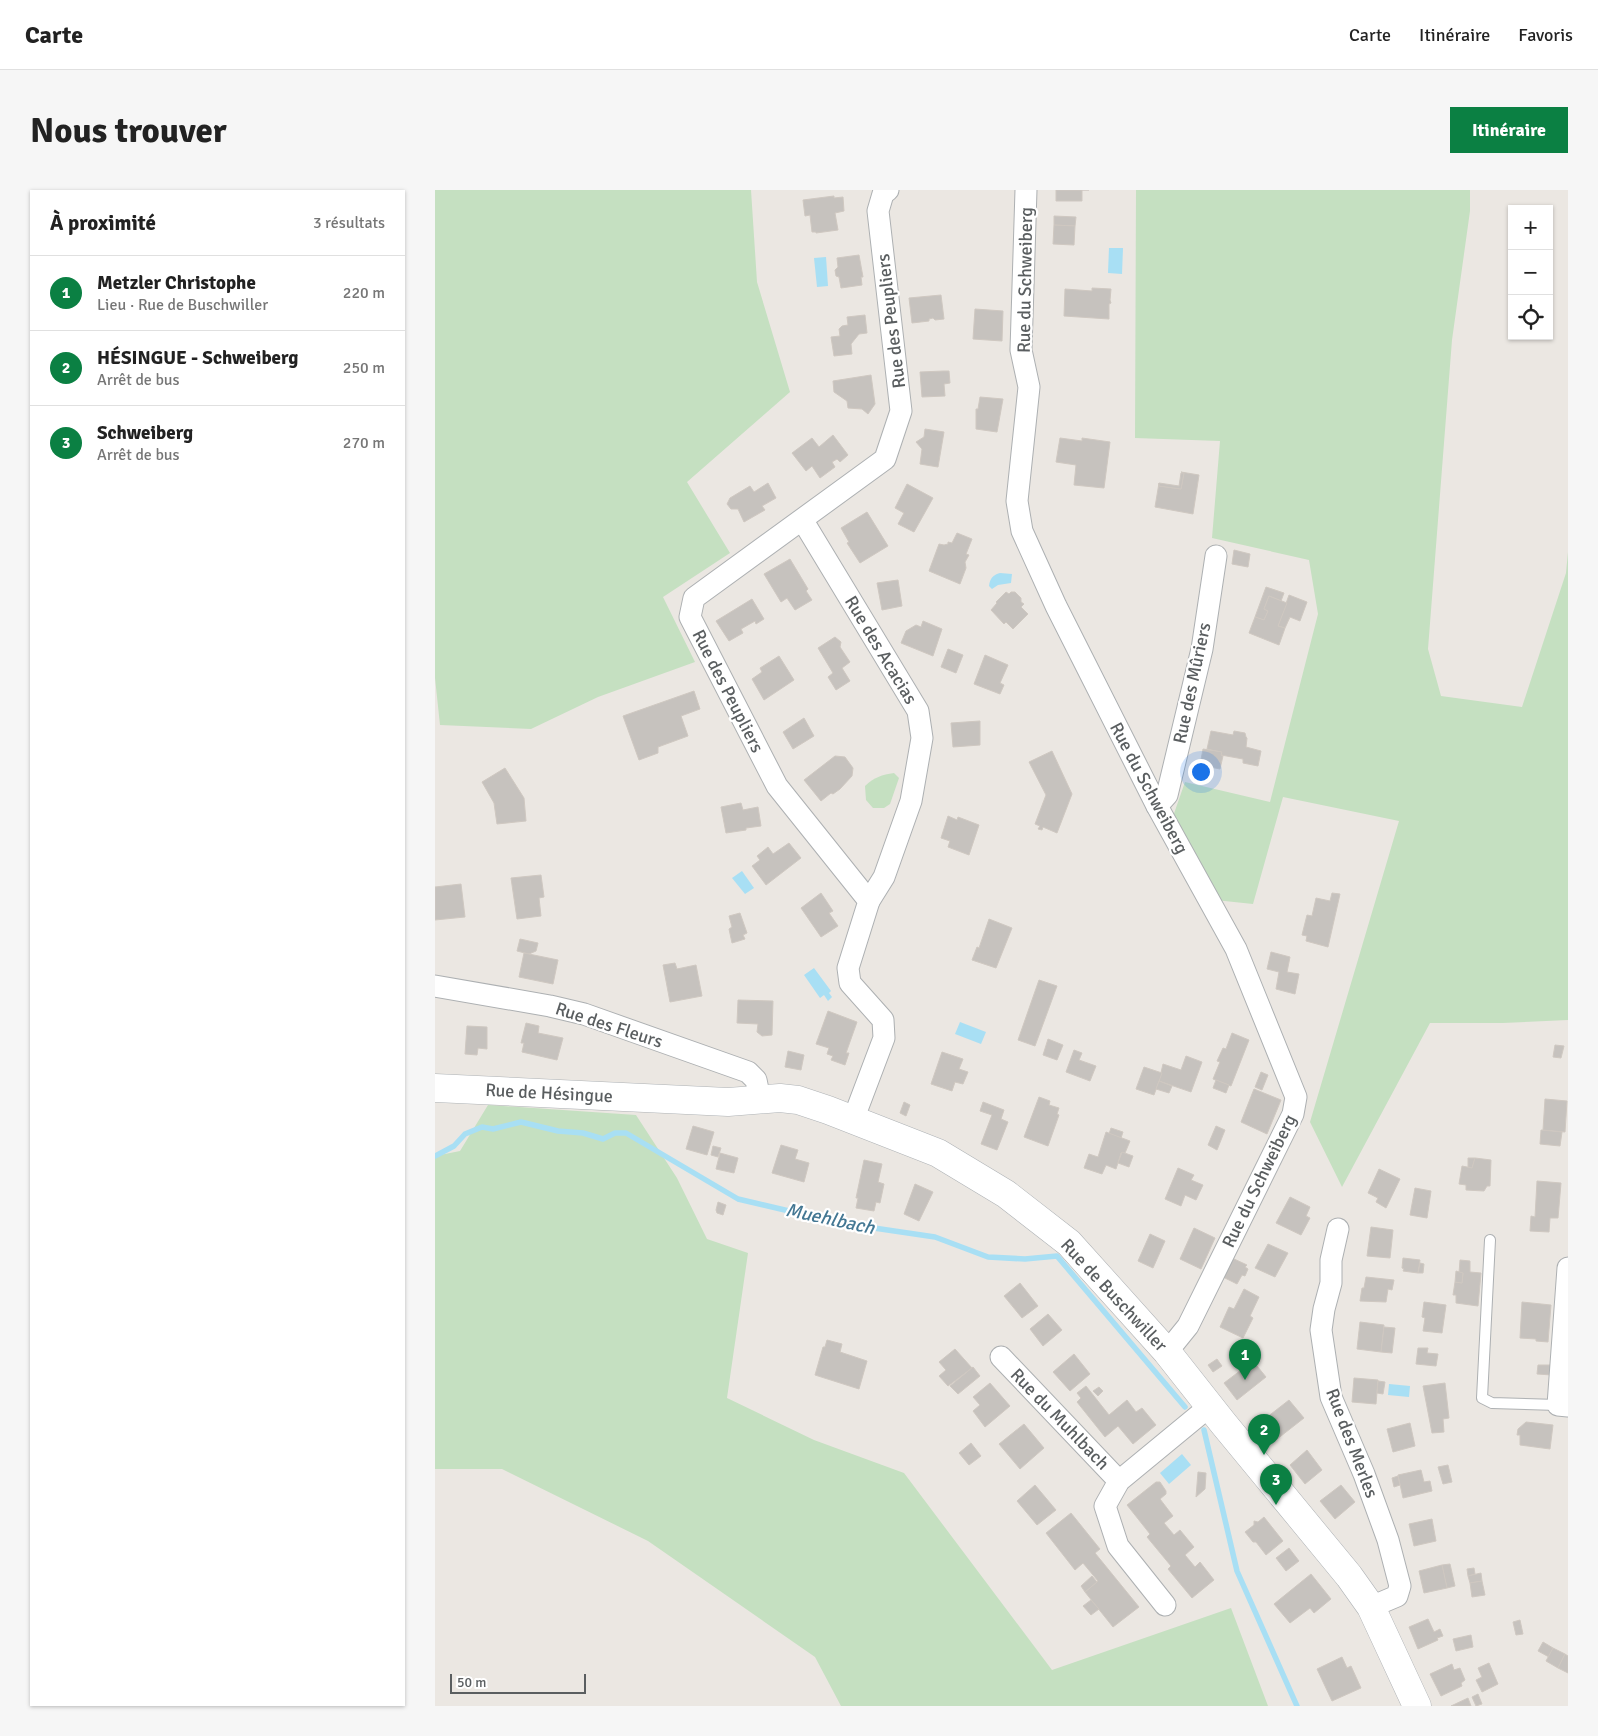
<!DOCTYPE html>
<html lang="fr">
<head>
<meta charset="utf-8">
<style>
	body { margin:0; font-family:Signika,sans-serif; background:#f6f6f6; color:#222 }
	.controls { position:absolute; right:15px; top:15px; display:grid; overflow:hidden; border-radius:0px; box-shadow:0 1px 4px #0004 }
	.controls button { width:45px; height:45px; display:grid; place-items:center; padding:0; border:0; border-bottom:1px solid #e0e0e0; background:#fff; color:#222; font:25px sans-serif }
	.scale { position:absolute; left:15px; bottom:12px; width:136px; box-sizing:border-box; padding-left:5px; border:2px solid #5a5e60; border-top:0; font-size:14px; line-height:18px; white-space:nowrap; color:#5a5e60; -webkit-text-stroke:4px #fff; paint-order:stroke }
	.you { position:absolute; left:765px; top:581px; width:18px; height:18px; margin:-12px; border:4px solid #fff; border-radius:50%; background:#1a73e8; box-shadow:0 0 0 8px #1a73e833 }
	.badge { display:grid; place-items:center; width:32px; height:32px; border-radius:50%; background:#0b8043; color:#fff; font-size:16px; font-weight:700 }
	.pin { position:absolute; translate:-50% -41px; filter:drop-shadow(0 1px 2px #0008) }
	.pin::after { content:''; position:absolute; top:26px; width:18px; height:15px; background:inherit; clip-path:polygon(0 0,100% 0,50% 100%) }
	.list { margin:0; padding:0; list-style:none }
	h2 { display:flex; justify-content:space-between; align-items:center; height:65px; margin:0; padding:0 20px; font-size:21px }
	h2 small { font-size:16px; font-weight:400; color:#767676 }
	.list li { display:grid; grid-template-columns:32px 1fr auto; gap:15px; align-items:center; box-sizing:border-box; height:75px; padding:0 20px; border-top:1px solid #e0e0e0 }
	.list b { display:block; font-size:19px; white-space:nowrap }
	.list p { margin:0; font-size:16px; white-space:nowrap; color:#767676 }
	.list em { font-size:16px; font-style:normal; color:#767676 }
	.icon { flex:none; width:28px; height:28px; fill:none; stroke:currentColor; stroke-width:2; stroke-linecap:round; stroke-linejoin:round }
	.map { position:relative; flex:none; width:1133px; height:1516px; overflow:hidden; border-radius:0px }
	header { display:flex; align-items:center; gap:30px; box-sizing:border-box; height:70px; padding:0 25px; background:#fff; border-bottom:1px solid #e0e0e0 }
	header strong { font-size:24px }
	nav { display:flex; gap:28px; margin-inline-start:auto; font-size:18px }
	.intro { display:flex; align-items:center; justify-content:space-between; box-sizing:border-box; height:120px; padding:0 30px }
	h1 { margin:0; font-size:35px }
	.button { padding:12px 22px; border-radius:0px; background:#0b8043; color:#fff; font-size:18px; font-weight:700 }
	main { display:flex; gap:30px; padding:0 30px }
	aside { flex:1; background:#fff; border-radius:0px; box-shadow:0 1px 4px #0004 }
	.map>svg:first-child { display:block }
</style>
</head>
<body>
<header>
<strong>Carte</strong>
<nav><a>Carte</a><a>Itinéraire</a><a>Favoris</a></nav>
</header>
<div class="intro"><h1>Nous trouver</h1><a class="button">Itinéraire</a></div>
<main>
<aside>
<h2>À proximité<small>3 résultats</small></h2>
<ul class="list">
<li><span class="badge">1</span><div><b>Metzler Christophe</b><p>Lieu · Rue de Buschwiller</p></div><em>220 m</em></li>
<li><span class="badge">2</span><div><b>HÉSINGUE - Schweiberg</b><p>Arrêt de bus</p></div><em>250 m</em></li>
<li><span class="badge">3</span><div><b>Schweiberg</b><p>Arrêt de bus</p></div><em>270 m</em></li>
</ul>
</aside>
<div class="map">
<svg width="1133" height="1516" viewBox="0 0 1133 1516">
	<rect width="100%" height="100%" fill="#ebe7e2"/>
	<!-- green -->
	<g fill="#c5e0c1">
		<path d="M0,0H316L322,92L355,202L252,292L295,363L228,407L260,472L163,507L96,539L5,535L0,488Z"/>
		<path d="M701,0H1035V21L1017,150L993,459L1006,506L1087,517L1131,383L1133,362V830L1068,833H995L907,997L875,932L964,631L848,607L818,714L780,710L735,635L750,592L835,612L883,424L874,370L777,348L785,251L700,248Z"/>
		<path d="M459,583L464,588L455,614L449,618H438L431,610L430,596C439,587 447,585 459,583Z"/>
		<path d="M53,915L201,925L242,988L272,1049L313,1063L292,1208L379,1250L469,1283L617,1480L796,1418L833,1516H406L380,1467L213,1351L67,1279H0V966L25,961Z"/>
	</g>
	<!-- water -->
	<g fill="#a8dff4">
		<path d="M674,58H688L687,84L673,83Z"/>
		<path d="M391,67L393,96L382,97L379,68Z"/>
		<path d="M565,383L577,384L576,393L563,395L557,399L554,396C555,388 558,385 565,383Z"/>
		<path d="M307,681L319,698L310,704L297,688Z"/>
		<path d="M379,778L396,801L394,803L397,807L393,811L389,805L385,808L369,785Z"/>
		<path d="M525,832L551,842L546,854L520,844Z"/>
		<path d="M954,1194L975,1196L974,1207L953,1205Z"/>
		<path d="M747,1264L756,1275L734,1294L725,1283Z"/>
	</g>
	<g fill="none" stroke-linecap="round" stroke-linejoin="round">
		<!-- stream -->
		<g stroke="#a8dff4" stroke-width="5.5">
			<path d="M0,966L19,956L30,944L47,937L58,939L86,932L123,941L148,943L168,949L180,943H191L303,1009L405,1033L500,1047L553,1067L590,1069L622,1066L750,1217"/>
			<path d="M769,1240L802,1381L862,1516"/>
		</g>
	</g>
	<!-- building -->
	<g fill="#c6c2be" stroke="#cfc8c1">
		<path d="M621,0H654H647V11H621Z"/>
		<path d="M399,6V8L408,7L409,21L400,23L403,40L381,43V42H377L375,25L370,26L368,10Z"/>
		<path d="M619,26L641,27L640,36L619,35Z"/>
		<path d="M619,35L640,36L639,55L618,54Z"/>
		<path d="M424,65L428,87H426L427,95L406,98L404,87L401,86L400,80L403,77L402,68Z"/>
		<path d="M657,98L676,99L675,110L676,113L674,114V129L629,126L630,99L657,101Z"/>
		<path d="M506,105L509,129L500,130L498,128L494,129V131L477,133L474,108Z"/>
		<path d="M540,119L568,121L567,151L538,149Z"/>
		<path d="M430,125L432,143L424,144L416,154L417,164L399,166L396,147L405,146L404,139L407,136L413,135L412,127Z"/>
		<path d="M509,181H514L515,193L509,194L510,206L487,207L485,182Z"/>
		<path d="M436,185L440,214L433,224L427,219L413,218L412,211L399,202L398,191Z"/>
		<path d="M545,207L568,209L562,242L541,239V219H543Z"/>
		<path d="M490,239L509,242L503,277L485,274L487,259L481,252L489,247Z"/>
		<path d="M398,245L413,265L405,272L402,269L397,272L400,277L385,288L377,276L371,281L357,263L377,248L384,257Z"/>
		<path d="M625,248L647,251V248L675,252L669,298L639,295L641,275L621,272Z"/>
		<path d="M746,282L764,285L758,324L720,317L724,293V296L746,299L749,283Z"/>
		<path d="M746,283H749L746,299L724,296V293L744,296Z"/>
		<path d="M333,293L341,308L327,316L330,320L309,332L303,319H296L292,314L295,308L315,296L319,302Z"/>
		<path d="M472,294L498,308L479,342L463,334L469,323L460,318Z"/>
		<path d="M432,322L453,356L425,373L412,353L414,352L406,338Z"/>
		<path d="M522,343L537,349L531,364L534,365L530,372L531,378L525,394L494,381L504,354L509,355L513,354V352L517,353Z"/>
		<path d="M799,360L815,364L813,377L797,374Z"/>
		<path d="M355,369L373,399L371,401L377,410L360,420L352,408L346,412L329,384Z"/>
		<path d="M463,390L467,416L447,420L442,393Z"/>
		<path d="M831,397L849,403L846,411L834,406L829,419L833,421L829,430L820,427Z"/>
		<path d="M571,402L574,404L576,402H580L586,408V412L589,414L586,417L593,424L578,439L571,432L569,434L556,420L562,413L561,412Z"/>
		<path d="M854,405L872,412L865,431L855,427L850,438L843,436Z"/>
		<path d="M834,406L852,413L843,436L850,438L844,455L814,443L820,427L829,430L833,421L829,419Z"/>
		<path d="M317,409L329,429L321,434L320,431L306,439L308,443L294,451L281,431Z"/>
		<path d="M488,431L507,439L498,466L466,453L471,441L481,435L486,437Z"/>
		<path d="M400,447L406,452L405,457L415,472L407,478L415,491L401,500L393,487L398,483L383,458Z"/>
		<path d="M513,459L528,465L521,483L506,477Z"/>
		<path d="M550,465L573,475L565,493L569,495L565,504L539,494Z"/>
		<path d="M344,466L359,490L329,510L317,489L327,482L325,478Z"/>
		<path d="M259,501L265,519L246,526L253,546L223,557V563L204,570L188,526Z"/>
		<path d="M369,528L379,546L358,559L348,542Z"/>
		<path d="M545,531V555L518,557L516,533Z"/>
		<path d="M776,541L798,545L799,541L810,543L811,547L812,548L811,557L826,561L823,576L808,573V569L786,565V562L772,559Z"/>
		<path d="M768,559L787,562L786,565L788,566L785,579L765,575Z"/>
		<path d="M617,561L637,604L622,643L608,637L607,640L603,639L605,636L600,634L611,605L594,572Z"/>
		<path d="M400,566L410,567L418,578L417,586L405,599L398,604L396,603L386,611L369,590Z"/>
		<path d="M70,578L89,608L91,631L62,634L59,613L47,592Z"/>
		<path d="M306,613L308,620L323,617L326,636L311,638V640L291,643L286,617Z"/>
		<path d="M513,626L522,630L523,627L544,635L534,665L513,657L515,651L506,648Z"/>
		<path d="M354,653L366,668L331,695L317,676L325,670L322,666L333,657L338,664Z"/>
		<path d="M106,685L109,707L104,708L106,726L82,729L76,688Z"/>
		<path d="M26,694L30,727L0,730V697Z"/>
		<path d="M386,703L398,721L394,723L403,736L386,747L366,718Z"/>
		<path d="M897,703L905,704L893,757L871,751L872,746L867,745L872,725L877,726L881,708L895,711Z"/>
		<path d="M305,723L312,743L308,745L310,749L297,753L294,739L297,737L294,726Z"/>
		<path d="M554,729L577,738L561,778L537,770L542,757L544,758Z"/>
		<path d="M85,749L103,753L101,761L94,764L82,761Z"/>
		<path d="M836,762L855,767L852,782L864,784L860,804L841,799L844,782L832,779Z"/>
		<path d="M89,763L123,770L118,794L84,787Z"/>
		<path d="M240,773L242,779L261,775L267,806L235,812L228,775Z"/>
		<path d="M604,790L622,796L600,856L583,850Z"/>
		<path d="M303,810L338,811L337,845L327,846L322,842L323,834L302,833Z"/>
		<path d="M393,821L422,832L411,863H414L410,875L396,870L398,866L392,864L394,858L381,854Z"/>
		<path d="M91,833L104,836L103,843L128,848L122,870L87,862L89,853H86Z"/>
		<path d="M32,836L52,837V859L43,858L42,865L30,864Z"/>
		<path d="M797,843L814,850L796,896L778,889L785,872L782,871L788,858L791,859Z"/>
		<path d="M613,849L628,855L622,870L608,865Z"/>
		<path d="M1120,855L1129,856L1126,868L1118,867Z"/>
		<path d="M639,860L647,863L644,870L661,876L655,891L631,882Z"/>
		<path d="M353,861L369,865L366,880L350,877Z"/>
		<path d="M507,862L528,869L524,879L533,882L528,894L520,892L517,901L496,894Z"/>
		<path d="M751,866L767,872L756,902L724,891L728,874L746,880Z"/>
		<path d="M709,877L727,883L719,905L701,899Z"/>
		<path d="M826,882L833,885L827,900L820,897Z"/>
		<path d="M781,890L794,895L791,903L778,898Z"/>
		<path d="M724,891L737,896L734,903L721,899Z"/>
		<path d="M819,899L846,910L832,944L806,932Z"/>
		<path d="M604,907L615,911L614,915L624,918L622,924L624,925L613,956L589,947Z"/>
		<path d="M1110,909L1132,911L1130,942L1108,940Z"/>
		<path d="M469,912L475,915L471,926L465,923Z"/>
		<path d="M548,912L569,920L566,929L573,932L562,960L546,954L557,925L545,921Z"/>
		<path d="M258,936L279,942L272,965L251,959Z"/>
		<path d="M781,936L790,940L782,960L773,955Z"/>
		<path d="M676,938L688,942L686,948L674,944Z"/>
		<path d="M1106,940L1127,942L1125,956L1105,954Z"/>
		<path d="M671,942L695,951L690,963H686L681,979L671,975L667,984L649,978L654,964L663,967Z"/>
		<path d="M346,955L363,960L360,969L374,973L369,992L337,983Z"/>
		<path d="M278,956L286,958L283,967L276,965Z"/>
		<path d="M687,962L698,966L694,977L683,973Z"/>
		<path d="M285,963L303,968L299,983L281,979Z"/>
		<path d="M1033,968H1040L1037,978L1033,977Z"/>
		<path d="M1040,968L1056,970L1055,996H1052L1049,1001L1031,1000V995L1024,994L1027,976L1037,978Z"/>
		<path d="M429,970L447,974L443,992L449,994L445,1013L441,1012L439,1021L421,1018L423,1008H421Z"/>
		<path d="M743,978L759,985L756,990L768,995L761,1010L750,1005L746,1016L730,1009Z"/>
		<path d="M944,979L965,989L951,1018L941,1012L943,1008L933,1003Z"/>
		<path d="M1102,991L1126,993L1123,1028H1115L1114,1042L1095,1041L1096,1026L1100,1027Z"/>
		<path d="M480,994L498,1002L484,1031L469,1024Z"/>
		<path d="M980,998L996,1001L992,1028L975,1025Z"/>
		<path d="M855,1007L875,1017L871,1026L875,1028L866,1045L841,1033Z"/>
		<path d="M283,1012L291,1015L288,1025L282,1023L281,1020Z"/>
		<path d="M936,1037L958,1040L955,1068L932,1066Z"/>
		<path d="M759,1038L780,1048L766,1079L745,1069Z"/>
		<path d="M715,1044L730,1051L718,1078L703,1071Z"/>
		<path d="M833,1054L853,1063L840,1087L820,1078Z"/>
		<path d="M797,1068L812,1075L810,1077L813,1079L810,1086L807,1085L802,1094L788,1087Z"/>
		<path d="M968,1068L985,1070L983,1083L968,1081L969,1079L967,1078Z"/>
		<path d="M1025,1070L1035,1071V1082L1046,1083L1043,1116L1021,1113V1105H1018L1020,1092L1027,1093L1028,1083H1024Z"/>
		<path d="M985,1073L989,1074L988,1083H983Z"/>
		<path d="M1021,1081L1028,1083L1027,1093L1020,1092Z"/>
		<path d="M931,1087L959,1090L957,1100L953,1099L951,1112L925,1111L927,1098H929Z"/>
		<path d="M585,1093L603,1116L587,1128L569,1106Z"/>
		<path d="M809,1099L824,1107L815,1126L818,1128L808,1148L785,1137L794,1117L799,1119Z"/>
		<path d="M989,1112L1011,1115L1007,1143L988,1141L990,1128L987,1127Z"/>
		<path d="M1087,1112L1116,1115L1113,1152L1101,1151V1149L1085,1148Z"/>
		<path d="M613,1124L627,1140L608,1156L595,1139Z"/>
		<path d="M925,1132L949,1135L946,1162L922,1159Z"/>
		<path d="M949,1137L960,1138L957,1163L946,1162Z"/>
		<path d="M392,1150L407,1154L405,1162L432,1171L424,1199L380,1185L388,1157H390Z"/>
		<path d="M983,1158H993L992,1163L1003,1164L1001,1176L981,1174Z"/>
		<path d="M520,1159L537,1178L513,1196L504,1186L511,1180L504,1172Z"/>
		<path d="M639,1164L655,1184L635,1201L618,1182Z"/>
		<path d="M782,1169L787,1176L778,1182L773,1175Z"/>
		<path d="M818,1171L831,1187L802,1210L789,1193Z"/>
		<path d="M1103,1175H1118L1117,1185L1102,1184Z"/>
		<path d="M538,1177L545,1186L523,1204L515,1196Z"/>
		<path d="M919,1188L943,1190L941,1214L917,1212Z"/>
		<path d="M943,1191L950,1192L948,1204L942,1203Z"/>
		<path d="M555,1193L575,1216L550,1237L538,1221L545,1215L538,1207Z"/>
		<path d="M1010,1193L1014,1228L1008,1229L1009,1242L997,1243L988,1196Z"/>
		<path d="M651,1196L674,1225L692,1210L701,1222L707,1218L721,1235L698,1254L683,1236L670,1247L642,1212L646,1208L642,1203Z"/>
		<path d="M664,1197L668,1201L663,1206L658,1201Z"/>
		<path d="M854,1210L869,1228L837,1253L822,1235Z"/>
		<path d="M1091,1232L1118,1235L1115,1259L1085,1255V1245H1082L1083,1239Z"/>
		<path d="M975,1233L980,1256L958,1262L952,1239Z"/>
		<path d="M589,1234L609,1258L585,1279L564,1254Z"/>
		<path d="M536,1253L546,1266L534,1275L524,1263Z"/>
		<path d="M872,1260L887,1280L870,1294L855,1275Z"/>
		<path d="M1013,1275L1017,1292L1008,1294L1003,1277Z"/>
		<path d="M986,1280L989,1292L995,1291L997,1301L968,1308L963,1285Z"/>
		<path d="M763,1282L771,1283L770,1299L761,1307Z"/>
		<path d="M963,1286L965,1295L959,1297L957,1288Z"/>
		<path d="M721,1292H725L731,1301V1304L725,1309L738,1326L729,1333L739,1345L745,1340L759,1357L750,1365L760,1377L765,1372L779,1390L757,1408L733,1379L736,1376L712,1347L715,1344L692,1315Z"/>
		<path d="M600,1295L621,1320L602,1335L582,1311Z"/>
		<path d="M906,1295L920,1312L900,1329L885,1311Z"/>
		<path d="M636,1323L665,1359L660,1363L704,1417L678,1437L650,1402L663,1391L648,1373L640,1380L611,1343Z"/>
		<path d="M829,1327L848,1351L831,1365L821,1352H818L810,1342L819,1335V1331L823,1332Z"/>
		<path d="M997,1329L1001,1351L979,1356L974,1334Z"/>
		<path d="M854,1358L864,1371L851,1381L841,1368Z"/>
		<path d="M1015,1374L1020,1396L1012,1398L1007,1375Z"/>
		<path d="M1007,1375L1012,1398L989,1403L984,1381Z"/>
		<path d="M1039,1378L1040,1384L1033,1386L1032,1379Z"/>
		<path d="M1046,1383L1047,1391L1035,1393L1033,1386Z"/>
		<path d="M876,1384L896,1409L879,1423L875,1418L855,1433L839,1414Z"/>
		<path d="M657,1386L662,1392L650,1402L646,1396Z"/>
		<path d="M1047,1391L1050,1405L1037,1407L1035,1393Z"/>
		<path d="M656,1410L664,1419L656,1425L648,1416Z"/>
		<path d="M993,1429L999,1442L1005,1439L1008,1446L1002,1448L1003,1450L983,1459L974,1437Z"/>
		<path d="M1085,1430L1088,1444L1081,1445L1078,1432Z"/>
		<path d="M1036,1445L1038,1457L1021,1461L1018,1449Z"/>
		<path d="M1108,1452L1118,1458L1114,1467L1103,1461Z"/>
		<path d="M1118,1458L1130,1464L1123,1478L1111,1471Z"/>
		<path d="M1130,1464L1133,1466V1483L1123,1478Z"/>
		<path d="M907,1467L912,1478L916,1476L926,1498L897,1511L882,1479Z"/>
		<path d="M1054,1473L1063,1494L1047,1502L1041,1490L1047,1487L1043,1478Z"/>
		<path d="M1017,1474L1019,1480L1025,1478L1030,1490L1026,1493L1027,1496L1006,1506L995,1484Z"/>
		<path d="M1043,1504L1047,1514L1041,1516L1037,1507Z"/>
		<path d="M1033,1508L1036,1516H1016Z"/>
	</g>
	<g fill="none" stroke-linecap="round" stroke-linejoin="round">
		<!-- lane casing -->
		<g stroke="#adb0b2" stroke-width="12">
			<path id="lane" d="M1055,1050L1047,1208L1057,1213L1123,1215"/>
		</g>
		<!-- street casing -->
		<g stroke="#adb0b2" stroke-width="23">
			<g id="street">
				<path d="M591,0L586,160L594,197L582,311L587,341L621,416L722,616L801,759L861,907L858,924L753,1136L732,1162"/>
				<path d="M368,331L483,521L487,548L476,611L449,687L434,711"/>
				<path d="M722,616L732,605L767,459L781,366"/>
				<path d="M0,796L115,816L149,824L313,882L321,890L325,909"/>
				<path d="M418,930L449,848L448,830L415,793L413,778L434,711L342,596L255,427L259,408L450,269L466,221L443,21L448,4L453,0"/>
				<path d="M903,1039L896,1070V1093L889,1119L886,1140L896,1207L929,1284L953,1350L965,1396L962,1406L936,1417"/>
				<path d="M1133,1078L1123,1215L1133,1216"/>
				<path d="M566,1167L684,1291"/>
				<path d="M730,1415L683,1356L670,1316L684,1291L775,1216"/>
			</g>
		</g>
		<!-- secondary casing -->
		<g stroke="#aeb2b5" stroke-width="29">
			<path id="secondary" d="M0,898L293,912L345,908L363,910L393,920L503,963L571,1004L634,1053L732,1162L788,1233L914,1386L936,1417L982,1516"/>
		</g>
		<!-- lane -->
		<use href="#lane" stroke="#fff" stroke-width="10"/>
		<!-- street -->
		<use href="#street" stroke="#fff" stroke-width="21"/>
		<!-- secondary -->
		<use href="#secondary" stroke="#fff" stroke-width="28"/>
	</g>
	<g text-anchor="middle" dominant-baseline="central" stroke-width="4.5" stroke-linejoin="round" paint-order="stroke">
		<!-- street labels -->
		<g font-size="18" fill="#5a5e60" stroke="#fff">
			<text transform="translate(590 90) rotate(-89)">Rue du Schweiberg</text>
			<text transform="translate(456 131) rotate(-97)">Rue des Peupliers</text>
			<text transform="translate(446 460) rotate(59)">Rue des Acacias</text>
			<text transform="translate(757 493) rotate(-78)">Rue des Mûriers</text>
			<text transform="translate(293 501) rotate(63)">Rue des Peupliers</text>
			<text transform="translate(714 598) rotate(62)">Rue du Schweiberg</text>
			<text transform="translate(174 835) rotate(18)">Rue des Fleurs</text>
			<text transform="translate(114 903) rotate(3)">Rue de Hésingue</text>
			<text transform="translate(824 991) rotate(-64)">Rue du Schweiberg</text>
			<text transform="translate(679 1105) rotate(47)">Rue de Buschwiller</text>
			<text transform="translate(625 1229) rotate(46)">Rue du Muhlbach</text>
			<text transform="translate(917 1253) rotate(69)">Rue des Merles</text>
		</g>
		<!-- water labels -->
		<g font-size="19" font-style="italic" fill="#437793" stroke="#fff">
			<text transform="translate(395 1029) rotate(12)">Muehlbach</text>
		</g>
	</g>
</svg>
<div class="controls">
<button>+</button>
<button>−</button>
<button><svg class="icon" aria-label="locate" viewBox="0 0 24 24"><circle cx="12" cy="12" r="6"/><path d="M12 2v4M12 18v4M2 12h4M18 12h4"/></svg></button>
</div>
<div class="scale">50 m</div>
<div class="you"></div>
<div class="pin badge" style="left:810px;top:1190px">1</div>
<div class="pin badge" style="left:829px;top:1265px">2</div>
<div class="pin badge" style="left:841px;top:1315px">3</div>
</div>
</main>
</body>
</html>
